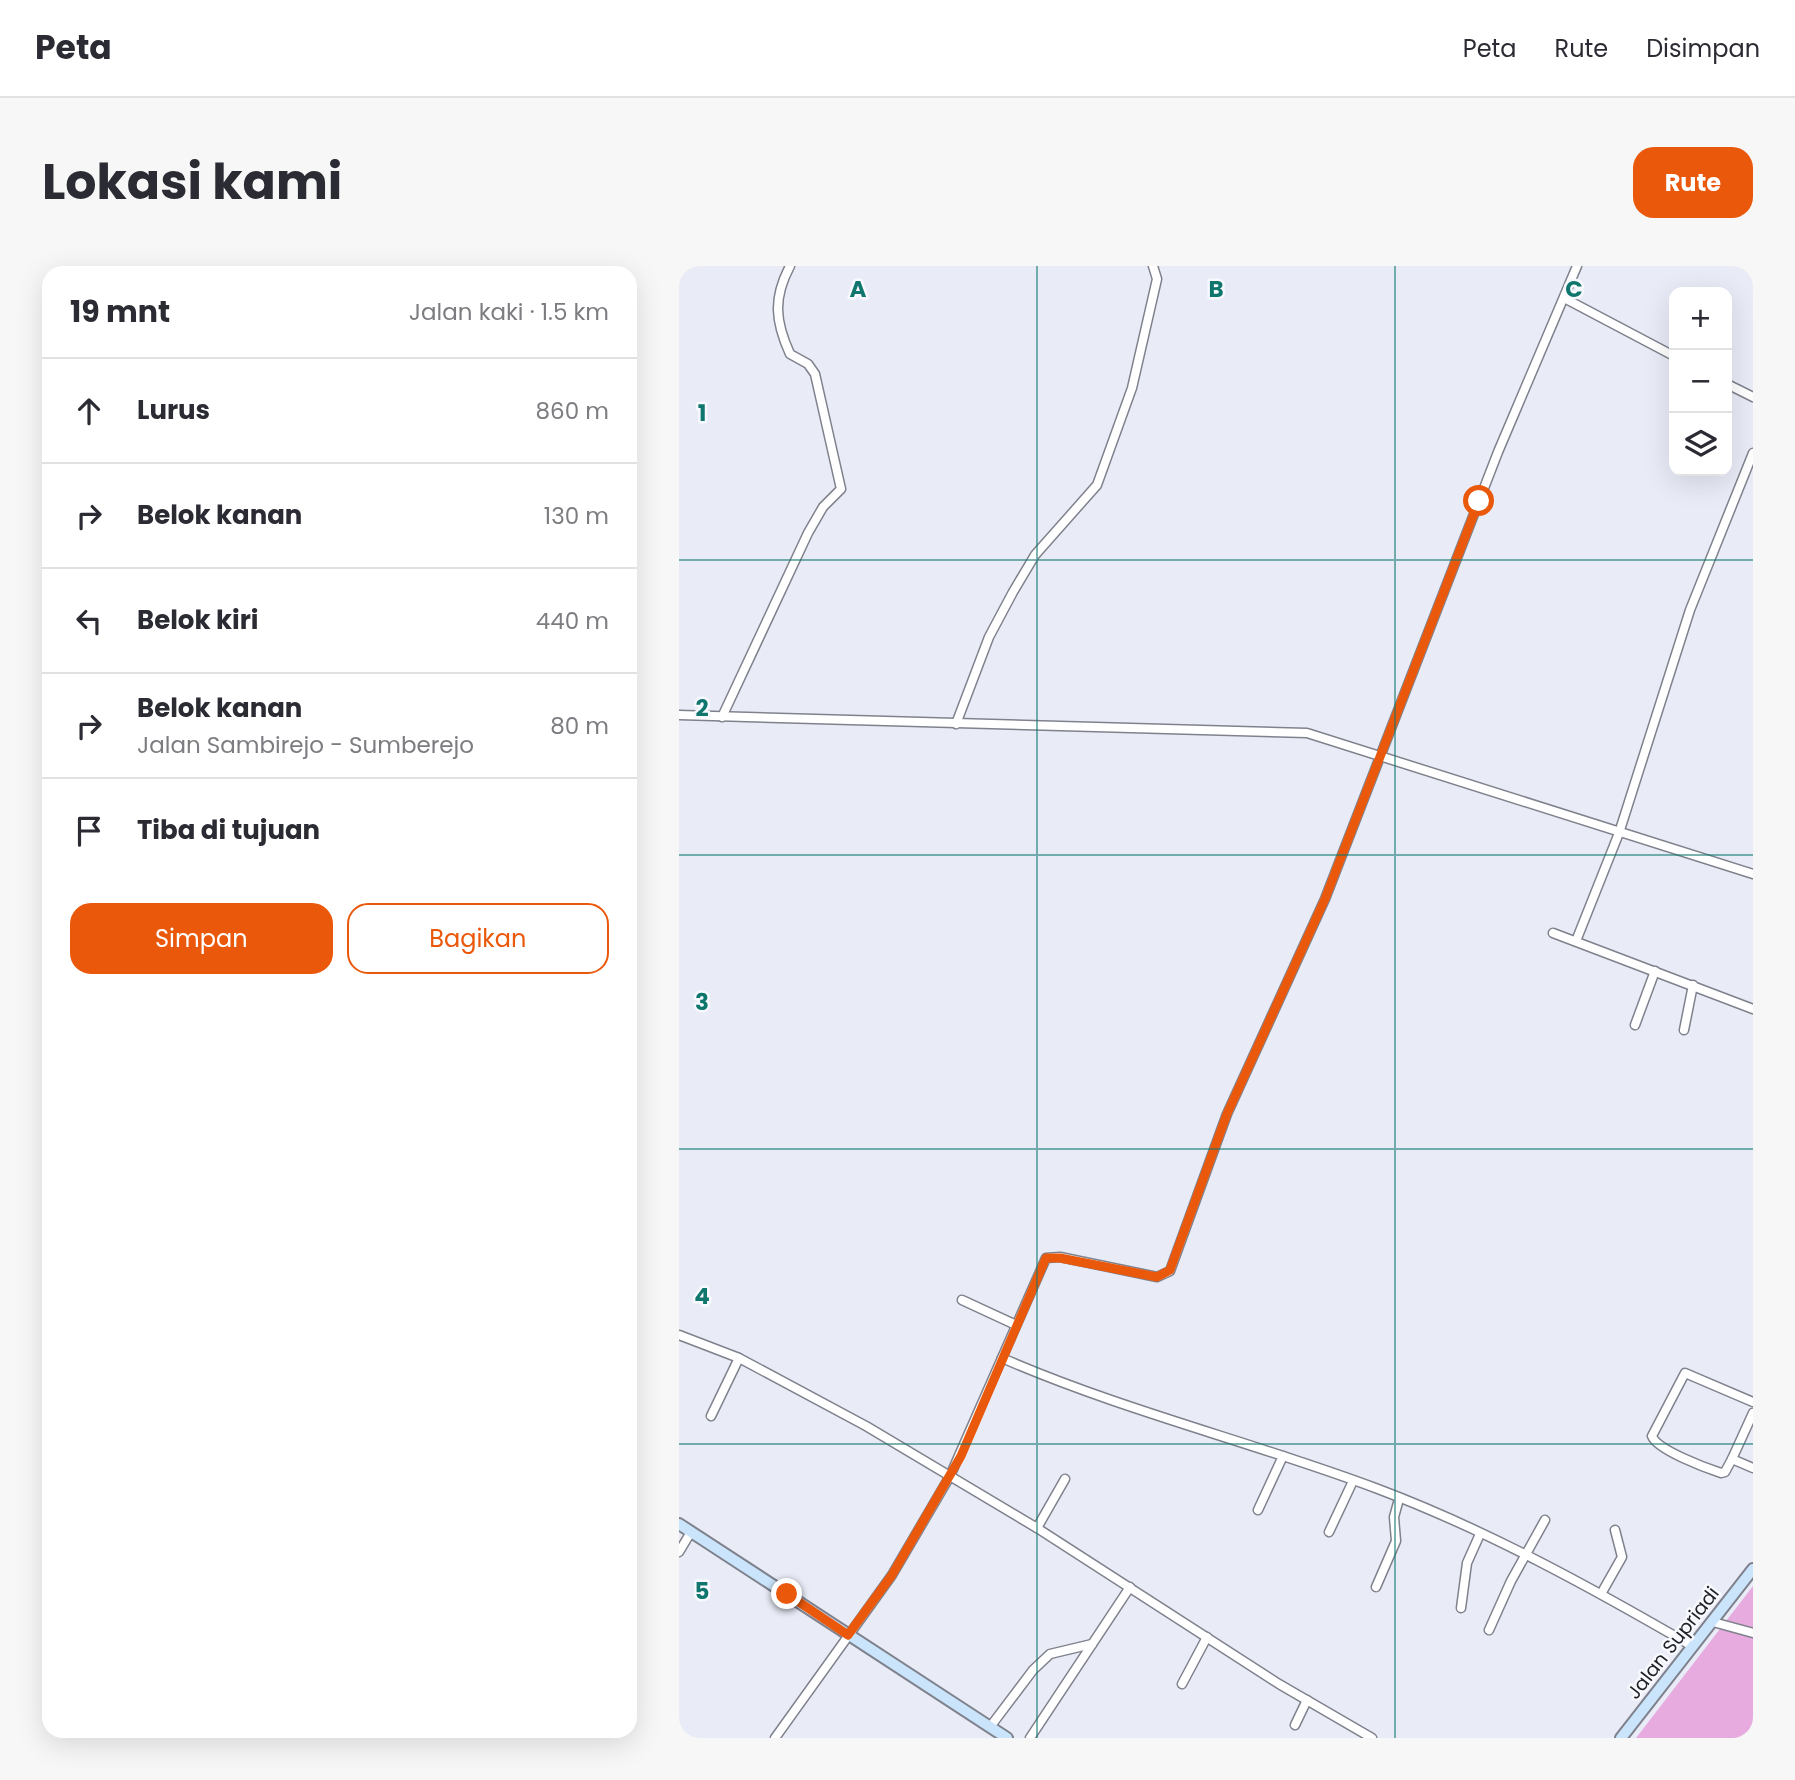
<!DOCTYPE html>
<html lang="id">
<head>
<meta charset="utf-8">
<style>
	body { margin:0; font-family:Poppins,sans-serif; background:#f7f7f7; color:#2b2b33 }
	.controls { position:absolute; right:21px; top:21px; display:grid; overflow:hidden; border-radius:14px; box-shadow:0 7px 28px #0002 }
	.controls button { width:63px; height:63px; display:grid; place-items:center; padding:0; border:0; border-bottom:2px solid #e1e1e2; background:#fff; color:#2b2b33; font:35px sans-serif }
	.stop { position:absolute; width:21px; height:21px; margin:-16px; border:5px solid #ea580c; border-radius:50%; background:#fff }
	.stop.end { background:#ea580c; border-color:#fff; box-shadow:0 2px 7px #0008 }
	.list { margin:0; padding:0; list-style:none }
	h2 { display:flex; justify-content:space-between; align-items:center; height:91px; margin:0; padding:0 28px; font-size:30px }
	h2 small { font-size:23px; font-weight:400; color:#7c7c81 }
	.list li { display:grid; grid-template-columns:46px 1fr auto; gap:21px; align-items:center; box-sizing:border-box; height:105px; padding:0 28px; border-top:2px solid #e1e1e2 }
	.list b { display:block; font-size:26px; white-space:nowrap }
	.list p { margin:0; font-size:23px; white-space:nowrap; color:#7c7c81 }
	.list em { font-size:23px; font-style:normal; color:#7c7c81 }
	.actions { display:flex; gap:14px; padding:21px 28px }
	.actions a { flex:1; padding:16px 0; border:2px solid #ea580c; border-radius:21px; text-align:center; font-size:24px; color:#ea580c }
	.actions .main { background:#ea580c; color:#fff }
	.icon { flex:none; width:38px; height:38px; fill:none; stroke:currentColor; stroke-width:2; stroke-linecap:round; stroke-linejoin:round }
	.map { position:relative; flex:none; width:1074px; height:1472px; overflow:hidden; border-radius:21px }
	header { display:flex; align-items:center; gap:42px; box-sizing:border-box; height:98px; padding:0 35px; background:#fff; border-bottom:2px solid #e1e1e2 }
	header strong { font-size:33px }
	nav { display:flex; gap:38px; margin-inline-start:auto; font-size:24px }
	.intro { display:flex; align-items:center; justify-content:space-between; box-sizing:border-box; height:168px; padding:0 42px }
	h1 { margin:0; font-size:49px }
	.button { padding:18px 32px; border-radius:21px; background:#ea580c; color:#fff; font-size:24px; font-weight:700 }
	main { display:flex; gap:42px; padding:0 42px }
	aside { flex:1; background:#fff; border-radius:21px; box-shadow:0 7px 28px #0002 }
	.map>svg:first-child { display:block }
</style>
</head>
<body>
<header>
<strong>Peta</strong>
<nav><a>Peta</a><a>Rute</a><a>Disimpan</a></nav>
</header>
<div class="intro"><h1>Lokasi kami</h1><a class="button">Rute</a></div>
<main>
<aside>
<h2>19 mnt<small>Jalan kaki · 1.5 km</small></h2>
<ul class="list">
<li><svg class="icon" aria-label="ahead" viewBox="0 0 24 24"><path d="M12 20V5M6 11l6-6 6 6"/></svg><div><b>Lurus</b></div><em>860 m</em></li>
<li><svg class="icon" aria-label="right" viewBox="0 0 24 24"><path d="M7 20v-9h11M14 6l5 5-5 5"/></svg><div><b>Belok kanan</b></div><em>130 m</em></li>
<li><svg class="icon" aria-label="left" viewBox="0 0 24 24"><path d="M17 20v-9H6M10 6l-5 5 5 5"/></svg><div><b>Belok kiri</b></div><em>440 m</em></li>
<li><svg class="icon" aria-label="right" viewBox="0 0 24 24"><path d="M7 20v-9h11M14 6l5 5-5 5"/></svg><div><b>Belok kanan</b><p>Jalan Sambirejo - Sumberejo</p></div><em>80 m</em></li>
<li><svg class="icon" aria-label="arrive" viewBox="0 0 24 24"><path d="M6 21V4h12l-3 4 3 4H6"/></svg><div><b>Tiba di tujuan</b></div></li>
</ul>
<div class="actions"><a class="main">Simpan</a><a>Bagikan</a></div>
</aside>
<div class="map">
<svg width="1074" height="1472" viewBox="0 0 1074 1472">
	<rect width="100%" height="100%" fill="#e9ecf7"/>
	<!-- green -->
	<path fill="#e7abe0" d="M1074,1320V1472H957Z"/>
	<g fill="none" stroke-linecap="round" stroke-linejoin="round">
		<!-- street casing -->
		<g stroke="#7f828c" stroke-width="11">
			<g id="street">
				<path d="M885,32L995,90"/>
				<path d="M1048,118L1074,131"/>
				<path d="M0,449L628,467L1074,608"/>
				<path d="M43,451L129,267L144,241L162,223L136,108L129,98L111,88C96,55 94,32 111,0"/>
				<path d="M277,458L310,371L334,326L356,289L418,219L453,122L478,13L474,0"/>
				<path d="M874,667L1074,743"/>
				<path d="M897,675L940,567L1011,344L1074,187"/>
				<path d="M956,759L976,705"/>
				<path d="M1005,764L1014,719"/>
				<path d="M283,1034L337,1059"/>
				<path d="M0,1069L60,1092L187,1160L358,1262L600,1418L693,1472"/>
				<path d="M323,1092C445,1145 574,1176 699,1223C808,1264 913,1322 1013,1380"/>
				<path d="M1074,1147L1053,1193L1074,1202"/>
				<path d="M32,1150L60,1092"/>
				<path d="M1053,1193L1046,1206L1042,1207C1027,1202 978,1184 973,1170L1006,1107L1074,1136"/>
				<path d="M579,1244L604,1190"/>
				<path d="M358,1262L386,1213"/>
				<path d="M650,1266L674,1215"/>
				<path d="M0,1286L12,1266"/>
				<path d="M697,1321L717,1275L715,1251L720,1233"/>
				<path d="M922,1328L943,1291L936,1264"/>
				<path d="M782,1342L788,1297L801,1268"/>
				<path d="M1034,1356L1074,1367"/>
				<path d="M810,1364L832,1315L866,1254"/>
				<path d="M503,1418L528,1371"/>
				<path d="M616,1459L628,1434"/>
				<path d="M311,1461L354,1404L371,1388L413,1378"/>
				<path d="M96,1472L213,1309L271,1210L367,992L381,991L478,1011L491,1005L548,848L646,633L819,186L898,0"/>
				<path d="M351,1472L451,1321"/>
			</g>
		</g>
		<!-- secondary casing -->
		<g stroke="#7f828c" stroke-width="14">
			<g id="secondary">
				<path d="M0,1258L328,1472"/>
				<path d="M942,1472L1074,1303"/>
			</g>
		</g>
		<!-- street -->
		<use href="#street" stroke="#fff" stroke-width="8"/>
		<!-- secondary -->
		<use href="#secondary" stroke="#cae4fb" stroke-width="10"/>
	</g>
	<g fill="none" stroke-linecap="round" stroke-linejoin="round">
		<!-- route -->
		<path stroke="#ea580c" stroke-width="9" d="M108,1328L169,1369L213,1309L282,1190L367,992H381L478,1011L491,1004L548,848L646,633L800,235"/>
	</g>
	<!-- grid -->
	<path fill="none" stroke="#0f766e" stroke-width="2" stroke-opacity="0.55" d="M358,0V1472M716,0V1472M0,294H1074M0,589H1074M0,883H1074M0,1178H1074"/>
	<g text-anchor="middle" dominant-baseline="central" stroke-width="5" stroke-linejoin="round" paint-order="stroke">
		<!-- street labels -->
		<g font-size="19" fill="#212226" stroke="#f8f9fe">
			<text transform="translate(994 1377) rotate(-52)">Jalan Supriadi</text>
		</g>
	</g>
	<g font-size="23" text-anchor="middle" font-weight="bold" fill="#0f766e" stroke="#f8f9fe" stroke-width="5" stroke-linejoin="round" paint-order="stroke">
		<text x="179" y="31">A</text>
		<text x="537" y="31">B</text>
		<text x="895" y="31">C</text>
		<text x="23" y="155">1</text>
		<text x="23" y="450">2</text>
		<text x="23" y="744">3</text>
		<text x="23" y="1038">4</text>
		<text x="23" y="1333">5</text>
	</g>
</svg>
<div class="controls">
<button>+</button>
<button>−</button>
<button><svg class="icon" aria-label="layers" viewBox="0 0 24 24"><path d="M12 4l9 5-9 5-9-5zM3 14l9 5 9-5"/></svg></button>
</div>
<div class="stop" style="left:800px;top:235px"></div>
<div class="stop end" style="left:108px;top:1328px"></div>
</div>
</main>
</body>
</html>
